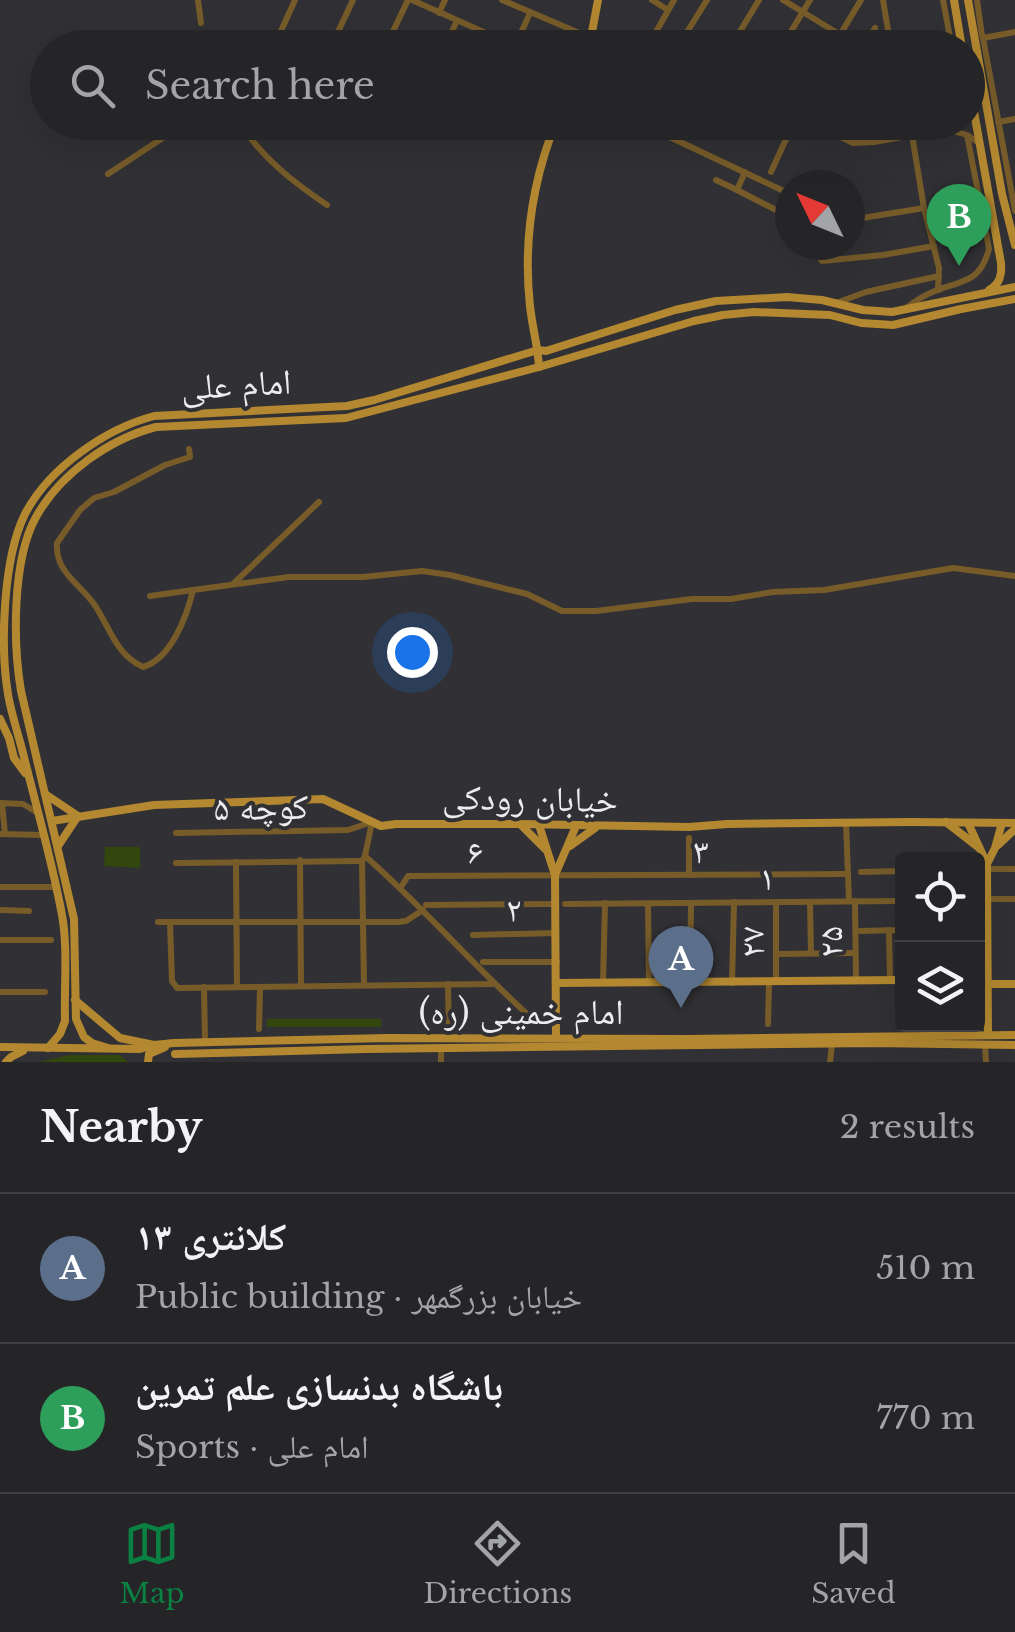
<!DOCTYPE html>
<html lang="en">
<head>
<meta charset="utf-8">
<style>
	body { margin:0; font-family:"Libre Baskerville","Noto Naskh Arabic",serif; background:#2d2c2f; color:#f1f3f6 }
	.controls { position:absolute; right:30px; bottom:30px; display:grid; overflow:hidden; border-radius:10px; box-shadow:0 10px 40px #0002 }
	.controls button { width:90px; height:90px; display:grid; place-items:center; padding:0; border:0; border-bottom:2px solid #424144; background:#252427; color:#f1f3f6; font:50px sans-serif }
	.compass { position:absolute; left:775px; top:170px; width:90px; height:90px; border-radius:50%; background:#252427; box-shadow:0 10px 40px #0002; rotate:313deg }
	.you { position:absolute; left:412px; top:652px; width:35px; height:35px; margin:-25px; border:8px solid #fff; border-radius:50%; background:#1a73e8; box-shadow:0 0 0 15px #1a73e833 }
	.badge { display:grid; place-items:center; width:65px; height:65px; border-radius:50%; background:#0b8043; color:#fff; font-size:32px; font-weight:700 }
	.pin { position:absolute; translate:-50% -82px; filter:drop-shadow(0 2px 5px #0008) }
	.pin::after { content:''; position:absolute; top:52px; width:35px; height:30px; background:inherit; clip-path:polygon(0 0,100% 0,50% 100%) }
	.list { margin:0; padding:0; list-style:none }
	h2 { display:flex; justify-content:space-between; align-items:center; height:130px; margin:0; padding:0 40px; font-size:42px }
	h2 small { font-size:32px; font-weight:400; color:#a3a4a7 }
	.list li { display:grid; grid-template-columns:65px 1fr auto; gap:30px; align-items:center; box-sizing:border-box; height:150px; padding:0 40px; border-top:2px solid #424144 }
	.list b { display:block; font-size:38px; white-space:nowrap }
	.list p { margin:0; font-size:32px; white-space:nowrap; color:#a3a4a7 }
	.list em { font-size:32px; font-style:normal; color:#a3a4a7 }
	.icon { flex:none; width:55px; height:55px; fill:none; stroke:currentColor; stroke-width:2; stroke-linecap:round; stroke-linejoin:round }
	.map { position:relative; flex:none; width:1015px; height:1062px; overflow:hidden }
	.search { position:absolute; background:#252427; box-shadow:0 10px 40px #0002; left:30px; right:30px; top:30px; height:110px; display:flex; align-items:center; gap:25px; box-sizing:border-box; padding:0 35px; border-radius:55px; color:#a3a4a7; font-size:38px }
	.sheet { height:430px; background:#252427 }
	nav { display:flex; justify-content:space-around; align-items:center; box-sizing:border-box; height:140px; border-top:2px solid #424144; background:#252427; font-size:28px; color:#a3a4a7 }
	nav a { display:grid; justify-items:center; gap:5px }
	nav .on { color:#0b8043 }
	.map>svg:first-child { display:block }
</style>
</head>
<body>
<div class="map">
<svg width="1015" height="1062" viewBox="0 0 1015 1062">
	<rect width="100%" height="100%" fill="#313034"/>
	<!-- green -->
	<g fill="#32470d">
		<path d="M105,847H140V868L104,866Z"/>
		<rect x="267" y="1019" width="114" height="8"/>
		<path d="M69,1055H120L128,1062H39Z"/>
	</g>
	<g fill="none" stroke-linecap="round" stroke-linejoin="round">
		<!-- minor -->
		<g stroke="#775c2a" stroke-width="6">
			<path d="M198,0L201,23"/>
			<path d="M412,0L515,46L530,13"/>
			<path d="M502,0L591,38"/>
			<path d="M652,0L668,10"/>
			<path d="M783,0L839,34"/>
			<path d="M883,0L891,48"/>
			<path d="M943,0L952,48"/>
			<path d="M977,0L982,36"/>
			<path d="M439,13L445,0"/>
			<path d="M1015,32L983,38L1015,211"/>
			<path d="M336,36L353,0"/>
			<path d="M270,48L276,42L295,0"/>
			<path d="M385,48L408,0"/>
			<path d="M444,48L457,21"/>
			<path d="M647,48L674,0"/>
			<path d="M677,48L707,0"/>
			<path d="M730,48L759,0"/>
			<path d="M781,48L810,0"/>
			<path d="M832,48L861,0"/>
			<path d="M864,48L875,28"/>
			<path d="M239,122C262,158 293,182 327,205"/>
			<path d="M638,122L790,194"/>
			<path d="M811,122L853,143L874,142L946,129L956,122"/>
			<path d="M904,122L907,136"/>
			<path d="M998,122L1015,119"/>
			<path d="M947,129L967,135L979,143"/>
			<path d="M771,172L787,137L788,122"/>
			<path d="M108,174L187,122"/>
			<path d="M716,180L737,190L745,172"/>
			<path d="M737,190L784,214"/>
			<path d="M924,208L939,268L938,290"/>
			<path d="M850,220L924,208L912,135"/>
			<path d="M817,245V253L822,261L883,255L934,246"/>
			<path d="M836,303L866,292L939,276"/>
			<path d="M906,308C915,301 925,295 935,291C963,280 980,283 989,249L967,135"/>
			<path d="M233,584L319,502"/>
			<path d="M193,590L289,577H363L422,571L450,575L527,594L562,611H596L692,599H731L773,592L824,590L953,568L1015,576"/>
			<path d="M150,596L193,590C187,616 171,659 143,667C115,654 110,627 94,604C79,583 55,572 57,543L80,510L94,498L114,492L165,465L190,457L189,449"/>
			<path d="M0,803L23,804L38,813"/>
			<path d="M2,803L5,834"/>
			<path d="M846,823L849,901"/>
			<path d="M176,833L348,830L372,822L365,856L362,861L364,985"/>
			<path d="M0,834L43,835"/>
			<path d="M365,856C422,906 471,963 527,1014"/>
			<path d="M300,860L301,986"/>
			<path d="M236,862L237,987"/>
			<path d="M176,863L362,861"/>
			<path d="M978,869H1015"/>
			<path d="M861,872L902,871"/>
			<path d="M689,875V838"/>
			<path d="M0,887H56"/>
			<path d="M401,887L408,876L848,874"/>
			<path d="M978,899H1015"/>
			<path d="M855,901L856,981"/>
			<path d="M776,902V981"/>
			<path d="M810,902L811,953"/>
			<path d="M648,903L649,983"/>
			<path d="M565,904L902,901"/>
			<path d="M426,905L555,904"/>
			<path d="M0,910L29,911"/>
			<path d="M158,922H398L406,921L423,910"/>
			<path d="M170,923L172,981L177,988L494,984"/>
			<path d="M889,930L890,981"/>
			<path d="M860,931L902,930"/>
			<path d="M473,935L556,933"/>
			<path d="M0,940H51"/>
			<path d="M780,954L855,953"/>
			<path d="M483,962H557"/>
			<path d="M603,983L605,903"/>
			<path d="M690,983L691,903"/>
			<path d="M732,983L734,902"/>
			<path d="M448,984L449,1038"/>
			<path d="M204,987L205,1042"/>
			<path d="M0,992H45"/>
			<path d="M768,1024L769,983"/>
			<path d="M259,1029L260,987"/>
			<path d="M985,1045L986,1062"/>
			<path d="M441,1062V1049"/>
			<path d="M830,1062L832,1045"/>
		</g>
		<!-- major -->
		<g stroke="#b38830" stroke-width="8">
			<path d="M954,0L962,48"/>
			<path d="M968,0L1002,194L1015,245"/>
			<path d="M589,48L598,0"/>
			<path d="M968,78L1001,263C1002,275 1000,284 989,290"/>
			<path d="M539,367C538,346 532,326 530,306C523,242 532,182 556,122"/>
			<path d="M0,719L9,738L14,758L25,773"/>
			<path d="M45,794L78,816L58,846"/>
			<path d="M52,821L154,805L323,799L381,826L396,824H520L689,827L727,824L911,822L1015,823"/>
			<path d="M946,822L978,847"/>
			<path d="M968,823L987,864"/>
			<path d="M520,824L545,849"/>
			<path d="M539,825L555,875L556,1038"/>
			<path d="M998,845L1015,829"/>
			<path d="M570,846L595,828"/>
			<path d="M555,875L576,826"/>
			<path d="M557,983L902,980"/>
			<path d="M987,984H1015"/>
			<path d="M75,1000L120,1038L154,1045"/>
			<path d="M988,1035L987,864L995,848L1002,823"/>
			<path d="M0,1047L140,1049L154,1045L174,1043L387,1038L686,1039L1015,1035"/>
			<path d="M48,1048L60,1034L65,1021C64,988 68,947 62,915C52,860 36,806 23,753C18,733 11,713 8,694C0,646 3,558 25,514C49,468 105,429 154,416L347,406L374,400L538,350L546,351L675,310L716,301L787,297L822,300L863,310L892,312L1015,287"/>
			<path d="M108,1048L92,1043L84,1037L76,1019L74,919L21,691C13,643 12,560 36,517C60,474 109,439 156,427L346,418L539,367L694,321L723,315L754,312L830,315L861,323L893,325L961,309L1015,299"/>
			<path d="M175,1054L366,1049L872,1043L1015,1045"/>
			<path d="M6,1062L11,1057L23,1051"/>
			<path d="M148,1062L149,1054L165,1047"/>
		</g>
	</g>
	<g text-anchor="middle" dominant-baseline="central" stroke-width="8" stroke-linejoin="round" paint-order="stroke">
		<!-- street labels -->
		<g font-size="35" fill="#ececee" stroke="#313034">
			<text transform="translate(236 384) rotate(-3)">امام علی</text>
			<text transform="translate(530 798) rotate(1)">خیابان رودکی</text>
			<text transform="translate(261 807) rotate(-1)">کوچه ۵</text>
			<text x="701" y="850">۳</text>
			<text x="475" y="851">۶</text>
			<text x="767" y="877">۱</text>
			<text transform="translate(514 909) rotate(-2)">۲</text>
			<text transform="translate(751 942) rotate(-90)">۲۷</text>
			<text transform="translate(830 942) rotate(-91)">۲۵</text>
			<text x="521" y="1011">امام خمینی (ره)</text>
		</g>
	</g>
</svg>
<div class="controls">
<button><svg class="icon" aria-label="locate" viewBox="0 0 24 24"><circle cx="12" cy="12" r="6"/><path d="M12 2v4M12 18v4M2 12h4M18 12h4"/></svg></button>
<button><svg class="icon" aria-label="layers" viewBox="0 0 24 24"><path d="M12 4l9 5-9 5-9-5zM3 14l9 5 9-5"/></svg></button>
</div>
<svg class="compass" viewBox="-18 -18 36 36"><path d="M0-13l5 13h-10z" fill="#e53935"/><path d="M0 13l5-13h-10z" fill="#a3a4a7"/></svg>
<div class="you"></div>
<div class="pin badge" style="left:681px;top:1008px;background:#5c6f8a">A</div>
<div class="pin badge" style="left:959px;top:266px;background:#2e9e5b">B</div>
<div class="search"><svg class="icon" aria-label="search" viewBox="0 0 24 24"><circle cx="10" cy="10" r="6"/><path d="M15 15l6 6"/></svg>Search here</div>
</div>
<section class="sheet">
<h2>Nearby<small>2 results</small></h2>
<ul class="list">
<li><span class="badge" style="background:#5c6f8a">A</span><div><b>کلانتری ۱۳</b><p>Public building · خیابان بزرگمهر</p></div><em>510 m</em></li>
<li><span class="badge" style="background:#2e9e5b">B</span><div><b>باشگاه بدنسازی علم تمرین</b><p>Sports · امام علی</p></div><em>770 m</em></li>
</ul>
</section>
<nav>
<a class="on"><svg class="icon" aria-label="map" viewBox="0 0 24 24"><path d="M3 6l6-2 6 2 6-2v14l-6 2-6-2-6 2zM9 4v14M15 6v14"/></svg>Map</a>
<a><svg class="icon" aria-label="directions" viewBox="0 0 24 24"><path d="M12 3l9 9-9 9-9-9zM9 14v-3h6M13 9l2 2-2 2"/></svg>Directions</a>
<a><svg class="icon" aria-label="saved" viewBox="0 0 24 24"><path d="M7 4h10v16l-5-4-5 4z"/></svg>Saved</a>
</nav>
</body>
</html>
